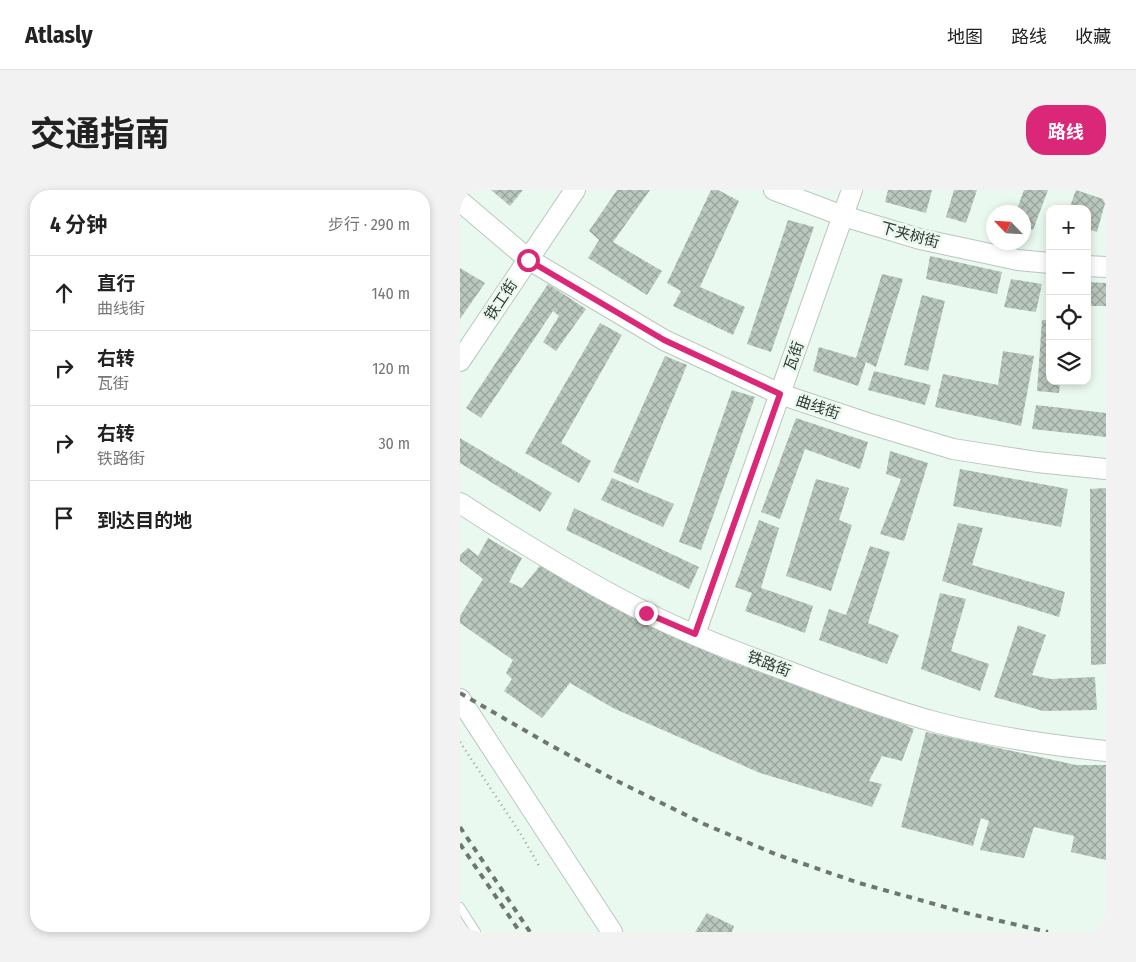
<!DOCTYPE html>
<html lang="zh">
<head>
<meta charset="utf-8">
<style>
	body { margin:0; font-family:"Fira Sans Condensed","Noto Sans SC",sans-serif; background:#f2f2f2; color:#222 }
	.controls { position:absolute; right:15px; top:15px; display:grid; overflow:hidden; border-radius:10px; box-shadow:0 2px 8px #0003 }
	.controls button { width:45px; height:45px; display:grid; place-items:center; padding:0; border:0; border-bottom:1px solid #e0e0e0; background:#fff; color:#222; font:25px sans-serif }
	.compass { position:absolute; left:526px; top:15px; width:45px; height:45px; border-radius:50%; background:#fff; box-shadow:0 2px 8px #0003; rotate:295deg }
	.stop { position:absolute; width:15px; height:15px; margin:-11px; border:4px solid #db2777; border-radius:50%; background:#fff }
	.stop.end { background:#db2777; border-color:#fff; box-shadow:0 1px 5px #0008 }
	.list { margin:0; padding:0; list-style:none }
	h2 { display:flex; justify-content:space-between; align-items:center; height:65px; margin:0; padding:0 20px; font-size:21px }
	h2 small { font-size:16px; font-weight:400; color:#767676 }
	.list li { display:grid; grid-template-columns:32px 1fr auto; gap:15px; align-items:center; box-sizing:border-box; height:75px; padding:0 20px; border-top:1px solid #e0e0e0 }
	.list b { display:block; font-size:19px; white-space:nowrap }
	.list p { margin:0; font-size:16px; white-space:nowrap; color:#767676 }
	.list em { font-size:16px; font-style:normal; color:#767676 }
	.icon { flex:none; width:28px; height:28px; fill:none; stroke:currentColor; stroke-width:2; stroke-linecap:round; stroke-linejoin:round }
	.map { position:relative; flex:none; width:646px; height:742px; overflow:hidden; border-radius:20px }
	header { display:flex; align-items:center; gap:30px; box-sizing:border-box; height:70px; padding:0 25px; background:#fff; border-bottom:1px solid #e0e0e0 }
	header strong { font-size:24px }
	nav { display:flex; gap:28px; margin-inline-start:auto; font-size:18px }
	.intro { display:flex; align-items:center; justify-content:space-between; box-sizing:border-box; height:120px; padding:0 30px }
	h1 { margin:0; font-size:35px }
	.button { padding:12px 22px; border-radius:20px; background:#db2777; color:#fff; font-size:18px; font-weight:700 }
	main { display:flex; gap:30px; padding:0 30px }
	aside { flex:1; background:#fff; border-radius:20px; box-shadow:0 2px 8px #0003 }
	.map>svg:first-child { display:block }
</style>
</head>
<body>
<header>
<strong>Atlasly</strong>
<nav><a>地图</a><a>路线</a><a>收藏</a></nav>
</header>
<div class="intro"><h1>交通指南</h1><a class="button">路线</a></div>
<main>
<aside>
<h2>4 分钟<small>步行 · 290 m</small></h2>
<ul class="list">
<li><svg class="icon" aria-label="ahead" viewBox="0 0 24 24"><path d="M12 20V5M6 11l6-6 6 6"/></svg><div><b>直行</b><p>曲线街</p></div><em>140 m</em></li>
<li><svg class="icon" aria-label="right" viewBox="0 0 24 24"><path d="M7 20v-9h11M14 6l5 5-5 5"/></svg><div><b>右转</b><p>瓦街</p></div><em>120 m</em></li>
<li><svg class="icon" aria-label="right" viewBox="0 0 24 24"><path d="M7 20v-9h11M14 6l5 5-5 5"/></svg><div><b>右转</b><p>铁路街</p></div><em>30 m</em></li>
<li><svg class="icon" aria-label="arrive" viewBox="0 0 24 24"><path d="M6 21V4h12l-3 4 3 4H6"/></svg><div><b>到达目的地</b></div></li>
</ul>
</aside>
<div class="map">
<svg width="646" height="742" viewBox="0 0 646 742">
	<defs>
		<pattern id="building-cross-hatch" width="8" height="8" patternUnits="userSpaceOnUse" patternTransform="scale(1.25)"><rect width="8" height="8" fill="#b9c7be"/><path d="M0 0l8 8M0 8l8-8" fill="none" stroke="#97a39b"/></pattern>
	</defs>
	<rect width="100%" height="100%" fill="#eaf9ef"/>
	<!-- building -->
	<g fill="url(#building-cross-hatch)">
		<path d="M31,0H63L50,16Z"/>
		<path d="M157,0H190L153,52L202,81L187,105L128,68L139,50L129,41Z"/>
		<path d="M251,0H258L279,11L240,97L285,117L273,145L213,116L221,101L207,93Z"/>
		<path d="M428,0H472L466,23L425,12Z"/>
		<path d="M494,0H517L506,33L486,27Z"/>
		<path d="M564,0H588L573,40L564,36V22H556Z"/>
		<path d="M616,0L646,10L637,42L627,39V19H609Z"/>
		<path d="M328,30L354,37L311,162L287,154Z"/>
		<path d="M470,66L542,82L537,104L466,89Z"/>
		<path d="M0,78L25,93L0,129Z"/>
		<path d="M422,84L443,89L416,177L406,172L398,196L353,181L359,157L396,168Z"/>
		<path d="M551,89L582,94L576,122L544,117Z"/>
		<path d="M627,92L646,93V116H627Z"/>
		<path d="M88,94L126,119L96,161L83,152L99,126L93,121L21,228L6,218Z"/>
		<path d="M462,105L485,111L468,181L444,175Z"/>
		<path d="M582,130H590V191H600L599,203L577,201Z"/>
		<path d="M140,133L162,145L101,253L131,271L119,293L65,263Z"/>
		<path d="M543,161L574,166L561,236L475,217L483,184L538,195Z"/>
		<path d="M205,166L227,175L178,293L153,282Z"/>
		<path d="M414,181L471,195L465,215L408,200Z"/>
		<path d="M272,200L295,207L241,360L219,352Z"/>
		<path d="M576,215L646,223V247L572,239Z"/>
		<path d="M336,228L408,252L400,279L345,259L320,329L301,322Z"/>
		<path d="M0,248L92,303L80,322L0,273Z"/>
		<path d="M430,261L468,273L444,351L420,344L441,289L426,284Z"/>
		<path d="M500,279L608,299L601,337L493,316Z"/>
		<path d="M152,288L214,314L203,337L141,310Z"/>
		<path d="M356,289L389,298L379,330L392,335L371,401L326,386Z"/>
		<path d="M646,298V474L631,475L630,299Z"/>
		<path d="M114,318L239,377L229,399L106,340Z"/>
		<path d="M299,330L319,338L301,398L353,416L345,443L285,421L292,403L275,397Z"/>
		<path d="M498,333L523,338L512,375L605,402L599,427L482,391Z"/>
		<path d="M28,348L62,368L49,392L62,398L82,373L188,435L264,469L436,531L454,539L442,571L422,566L409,591L422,594L412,617L300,583L153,518L110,493L82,528L44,501L52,489L46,483L53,470L0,433V426L23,389L0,371V365L8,358L18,366Z"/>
		<path d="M410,356L430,362L408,433L439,445L427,474L359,450L369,419L386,425Z"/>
		<path d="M480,403L506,409L491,461L529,474L520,501L461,479Z"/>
		<path d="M558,435L586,445L572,485L591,489L635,487L637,520L583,521L534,507Z"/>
		<path d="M466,542L616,575H646V670L611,662L614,646L574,637L564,668L520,660L529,631L521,628L513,656L441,637Z"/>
		<path d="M247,723L274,736L272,742H235Z"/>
	</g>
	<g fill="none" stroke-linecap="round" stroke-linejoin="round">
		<!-- lane casing -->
		<g stroke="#b9c7be" stroke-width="10">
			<path id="lane" d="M0,717L16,742"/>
		</g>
		<!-- secondary casing -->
		<g stroke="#b9c7be" stroke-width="22">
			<g id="secondary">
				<path d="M314,0L383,26L460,49L558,70L590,73"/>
				<path d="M0,11L68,69L204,150L320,204L407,233L493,259L577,272L646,279"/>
				<path d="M627,76L646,77"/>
				<path d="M0,171L115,0"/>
				<path d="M0,313C60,352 121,390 185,422C230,445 278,463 325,480C374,499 424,518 475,532C531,547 589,555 646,561"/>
				<path d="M235,444L392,0"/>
				<path d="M0,509L152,742"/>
			</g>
		</g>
		<!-- path -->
		<path stroke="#97a29b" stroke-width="2.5" stroke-dasharray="1 4" stroke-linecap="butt" d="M0,552L62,646L79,676"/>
		<!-- lane -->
		<use href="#lane" stroke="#fff" stroke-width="8"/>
		<!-- secondary -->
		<use href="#secondary" stroke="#fff" stroke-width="20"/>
		<!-- rail -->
		<g stroke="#6d7670" stroke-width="4" stroke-dasharray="6 6" stroke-linecap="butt">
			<path d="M0,503L92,556L153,589L244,634L315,664L399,693L510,724L588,742"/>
			<path d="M0,637L70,742"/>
			<path d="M0,654L60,742"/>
		</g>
	</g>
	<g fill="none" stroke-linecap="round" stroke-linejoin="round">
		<!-- route -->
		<path stroke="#db2777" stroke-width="6" d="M68,70L204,150L320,204L235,444L186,423"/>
	</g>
	<g text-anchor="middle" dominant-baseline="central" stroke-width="5" stroke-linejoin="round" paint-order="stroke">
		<!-- street labels -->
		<g font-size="15" fill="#323834" stroke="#eaf9ef">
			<text transform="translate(450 45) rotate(15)">下夹树街</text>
			<text transform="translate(41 110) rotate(-56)">铁工街</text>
			<text transform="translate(334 166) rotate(-71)">瓦街</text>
			<text transform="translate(358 217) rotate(19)">曲线街</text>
			<text transform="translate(309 474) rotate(21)">铁路街</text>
		</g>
	</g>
</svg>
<div class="controls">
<button>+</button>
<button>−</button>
<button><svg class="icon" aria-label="locate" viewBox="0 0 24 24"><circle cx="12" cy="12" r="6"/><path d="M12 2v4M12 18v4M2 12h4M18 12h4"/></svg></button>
<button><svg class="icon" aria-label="layers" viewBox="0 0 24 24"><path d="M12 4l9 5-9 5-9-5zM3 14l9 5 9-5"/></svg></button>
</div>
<svg class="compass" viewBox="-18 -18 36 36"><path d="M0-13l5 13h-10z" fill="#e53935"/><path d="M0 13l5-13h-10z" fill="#767676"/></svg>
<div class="stop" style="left:68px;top:70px"></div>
<div class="stop end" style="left:186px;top:423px"></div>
</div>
</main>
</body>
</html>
